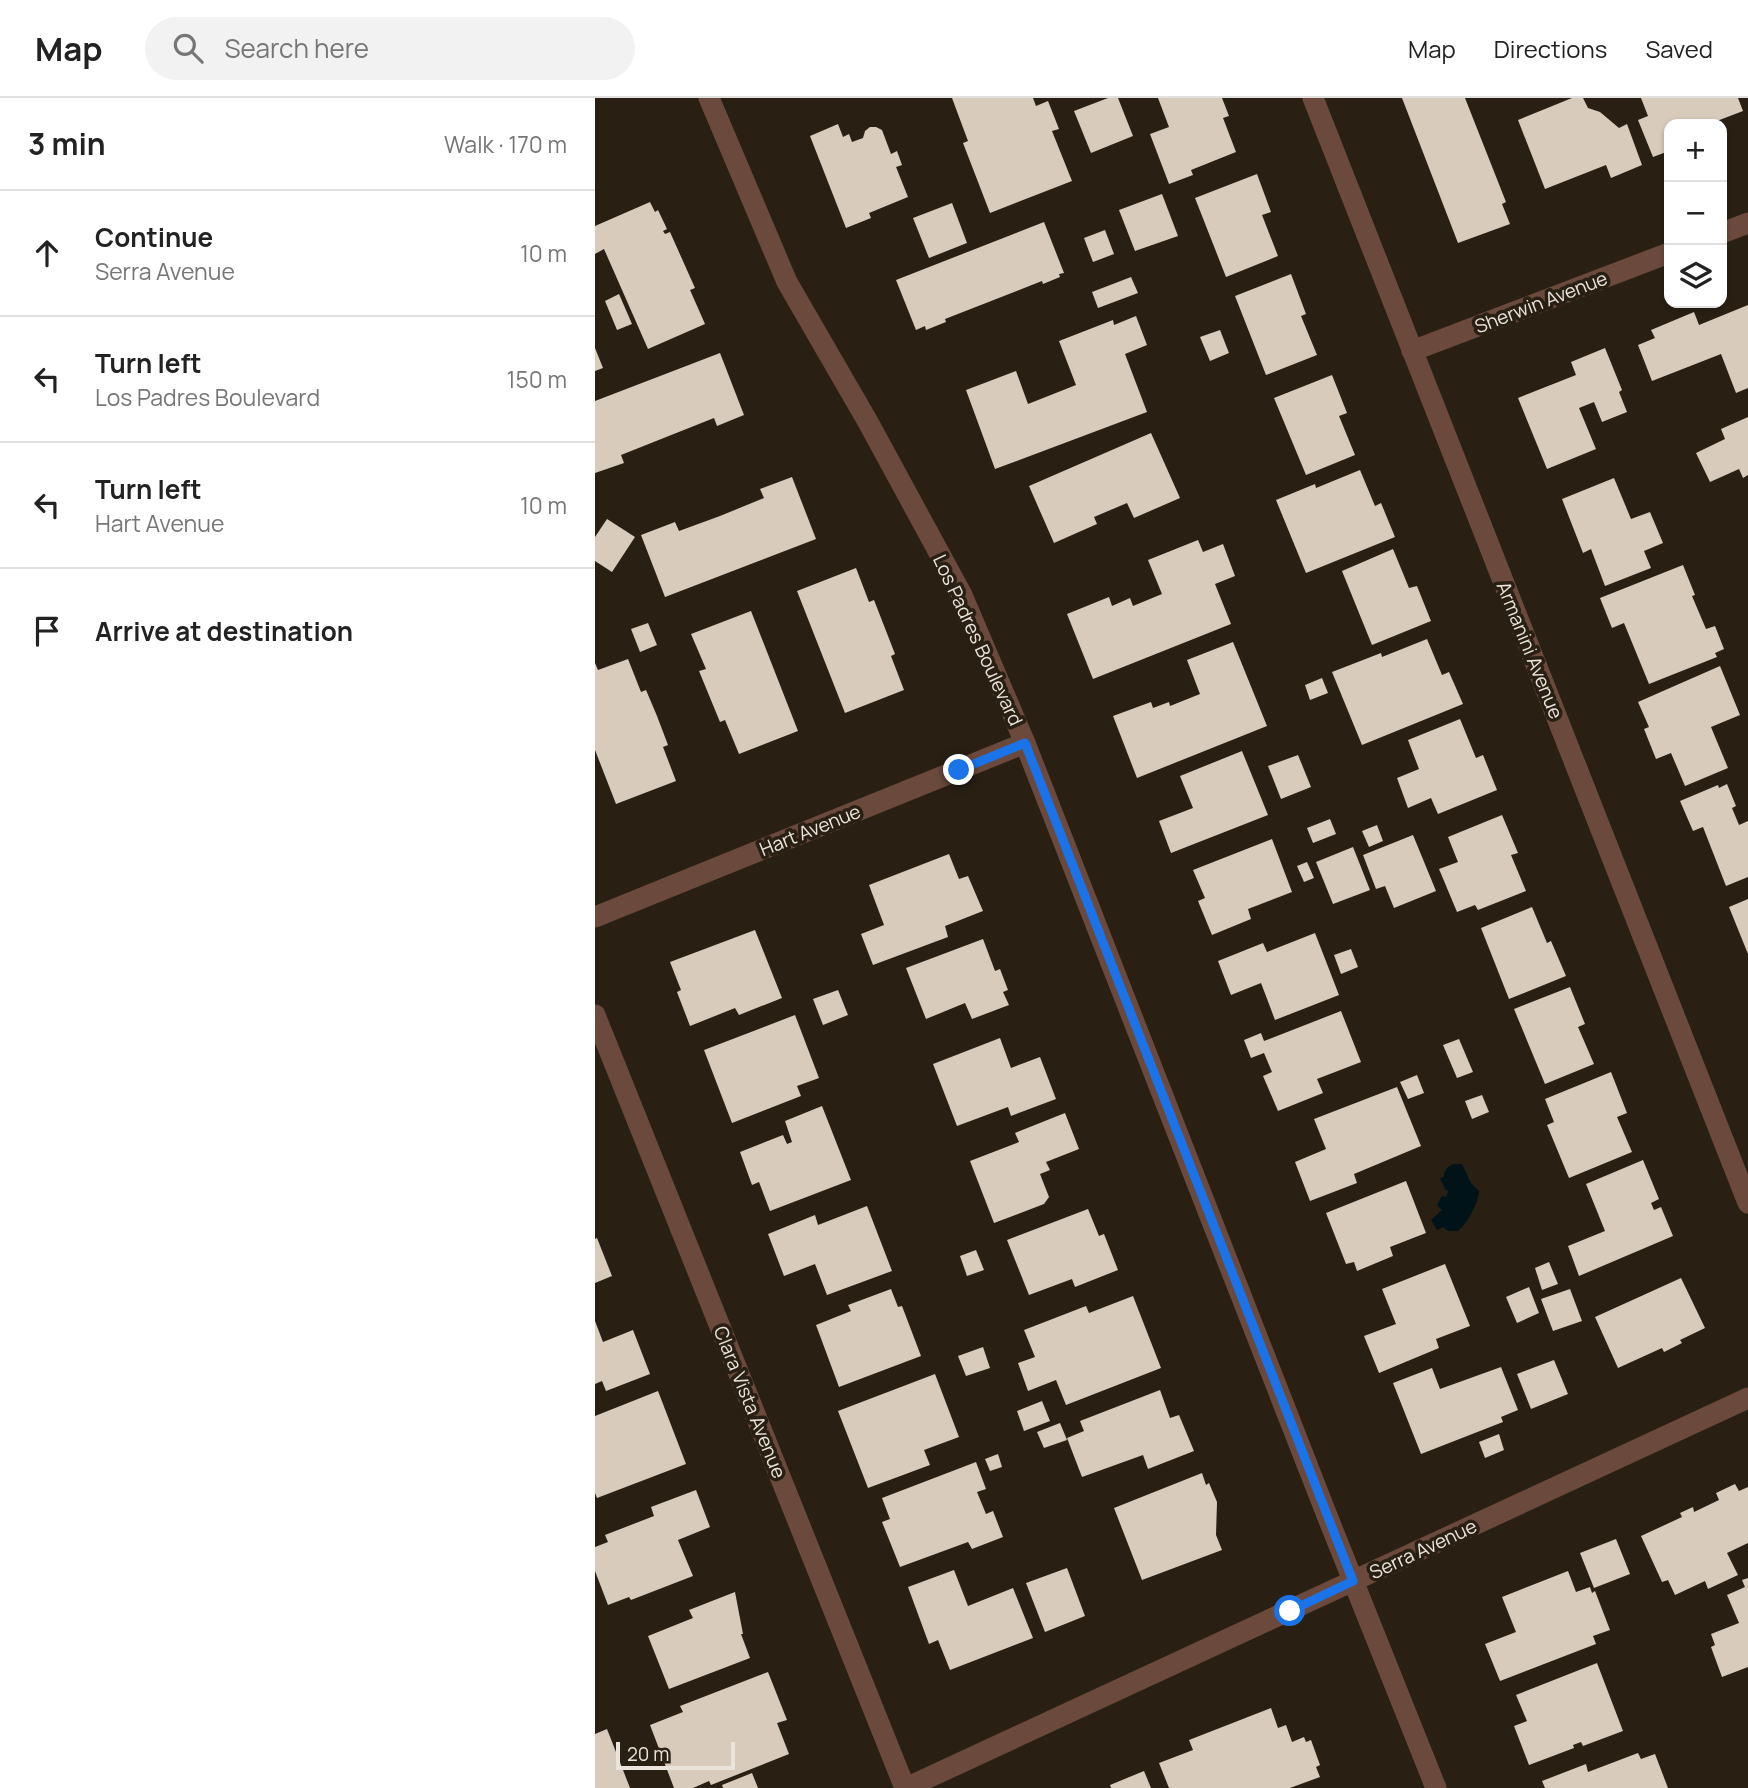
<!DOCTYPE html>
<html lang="en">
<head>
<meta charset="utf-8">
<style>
	body { margin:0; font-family:Manrope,sans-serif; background:#f2f2f2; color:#222 }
	.controls { position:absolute; right:21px; top:21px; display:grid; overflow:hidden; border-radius:14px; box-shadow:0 2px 5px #0004 }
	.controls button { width:63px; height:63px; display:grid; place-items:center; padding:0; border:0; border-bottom:2px solid #e0e0e0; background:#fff; color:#222; font:35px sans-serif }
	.scale { position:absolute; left:21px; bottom:18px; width:119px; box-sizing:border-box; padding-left:7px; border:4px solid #eae4dc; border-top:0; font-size:19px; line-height:24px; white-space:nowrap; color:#eae4dc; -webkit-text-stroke:5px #292013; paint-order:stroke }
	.stop { position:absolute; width:21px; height:21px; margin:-16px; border:5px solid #1a73e8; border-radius:50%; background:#fff }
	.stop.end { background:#1a73e8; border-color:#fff; box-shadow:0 2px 7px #0008 }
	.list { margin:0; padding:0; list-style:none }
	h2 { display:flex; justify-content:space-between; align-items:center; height:91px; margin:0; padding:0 28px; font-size:30px }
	h2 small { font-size:23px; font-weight:400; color:#767676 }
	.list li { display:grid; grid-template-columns:46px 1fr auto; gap:21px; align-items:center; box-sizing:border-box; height:126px; padding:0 28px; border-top:2px solid #e0e0e0 }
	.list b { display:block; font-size:26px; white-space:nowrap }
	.list p { margin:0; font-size:23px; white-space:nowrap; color:#767676 }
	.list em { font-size:23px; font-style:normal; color:#767676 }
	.icon { flex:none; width:38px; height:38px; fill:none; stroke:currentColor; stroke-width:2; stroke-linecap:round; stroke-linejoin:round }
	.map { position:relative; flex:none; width:1153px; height:1690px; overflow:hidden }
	header { display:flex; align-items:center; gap:42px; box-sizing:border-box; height:98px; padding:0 35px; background:#fff; border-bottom:2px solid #e0e0e0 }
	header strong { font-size:33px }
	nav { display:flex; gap:38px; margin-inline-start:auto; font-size:24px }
	.search { width:490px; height:63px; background:#f2f2f2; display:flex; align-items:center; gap:18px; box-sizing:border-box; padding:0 24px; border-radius:38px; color:#767676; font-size:26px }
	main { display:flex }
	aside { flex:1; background:#fff }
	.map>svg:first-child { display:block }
</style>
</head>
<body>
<header>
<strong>Map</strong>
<div class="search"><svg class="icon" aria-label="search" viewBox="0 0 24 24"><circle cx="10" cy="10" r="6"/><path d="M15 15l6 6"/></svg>Search here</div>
<nav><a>Map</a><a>Directions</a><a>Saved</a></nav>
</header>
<main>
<aside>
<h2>3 min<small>Walk · 170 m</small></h2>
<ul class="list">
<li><svg class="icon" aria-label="ahead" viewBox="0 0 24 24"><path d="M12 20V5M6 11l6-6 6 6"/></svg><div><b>Continue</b><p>Serra Avenue</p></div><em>10 m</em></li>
<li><svg class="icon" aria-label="left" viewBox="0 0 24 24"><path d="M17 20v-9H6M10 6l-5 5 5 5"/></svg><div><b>Turn left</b><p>Los Padres Boulevard</p></div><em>150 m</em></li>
<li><svg class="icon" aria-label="left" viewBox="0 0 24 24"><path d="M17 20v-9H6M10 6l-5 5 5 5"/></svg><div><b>Turn left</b><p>Hart Avenue</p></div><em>10 m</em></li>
<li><svg class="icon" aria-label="arrive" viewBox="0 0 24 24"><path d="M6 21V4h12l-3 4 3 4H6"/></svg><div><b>Arrive at destination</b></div></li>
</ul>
</aside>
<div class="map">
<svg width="1153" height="1690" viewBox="0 0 1153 1690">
	<rect width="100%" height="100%" fill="#292013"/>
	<!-- water -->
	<path fill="#001319" d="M858,1066H867L876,1085L884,1093C884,1104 872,1126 863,1133H853L848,1129L842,1132L836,1122L847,1112L842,1107L847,1098L851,1099L853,1093L850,1091L845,1080L849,1079C849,1072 852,1069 858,1066Z"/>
	<!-- building -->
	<g fill="#d8cbbb">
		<path d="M357,0H438L441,8L453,3L464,31L457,33L477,83L395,115L368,45L373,43Z"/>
		<path d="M513,0H523L538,38L496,55L479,13Z"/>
		<path d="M563,0H627L634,18L628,20L641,54L596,72L598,77L574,86L555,36L574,29Z"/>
		<path d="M807,0H870L911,104L907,106L915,126L863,145Z"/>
		<path d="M977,0H988L993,10L1005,14L1024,30L1032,26L1047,67L1016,80L1011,67L950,91L923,22Z"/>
		<path d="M1046,0H1143L1148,13L1114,26H1074V53L1058,59L1043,22L1053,18Z"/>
		<path d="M243,26L248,39L254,36L257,44L268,40L270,33L275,29H281L287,32L296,56L302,53L307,67L301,69L313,99L274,115L276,120L251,130L215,38Z"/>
		<path d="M662,76L676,114L667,117L683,158L631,179L600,100Z"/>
		<path d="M567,96L583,138L540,153L524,112Z"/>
		<path d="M55,104L60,114L63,112L72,131L68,133L70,136L75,134L100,190L95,192L110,226L53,251L9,151L0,156V128Z"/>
		<path d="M357,105L372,145L334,160L318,120Z"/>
		<path d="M449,124L469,175L464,176L465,179L448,186L447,183L350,221L351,224L331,232L330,228L321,232L301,182Z"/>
		<path d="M510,132L519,156L498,164L489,140Z"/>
		<path d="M696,176L711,216L706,218L722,257L671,277L640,198Z"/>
		<path d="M536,179L543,195L503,210L497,194Z"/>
		<path d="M24,196L37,226L22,232L10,203Z"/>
		<path d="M1153,207V290L1141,295L1126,256L1057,283L1043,247L1060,240L1056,232L1099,214L1104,227Z"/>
		<path d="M541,218L552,247L530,256L552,314L400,371L371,292L421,273L433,306L481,287L464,243L518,222L519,227Z"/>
		<path d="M625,232L634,255L615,263L605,239Z"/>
		<path d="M0,250L8,270L0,273Z"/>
		<path d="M1010,250L1027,292L1024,294L1032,314L1007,324L999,304L984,310L1001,351L952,371L923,300L981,277L976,264Z"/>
		<path d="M125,255L149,317L122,328L119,320L26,357L29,365L0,375V303Z"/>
		<path d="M737,277L752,315L744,318L760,357L711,377L679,300Z"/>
		<path d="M1153,319V377L1148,380L1144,371L1115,384L1101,355L1130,341L1126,331Z"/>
		<path d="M556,335L585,400L539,420L532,405L499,419L502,426L459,445L434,388Z"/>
		<path d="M765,372L780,408L786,405L800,439L711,475L681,402L720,386L721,390Z"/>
		<path d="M197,379L221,441L70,499L46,437L80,424L84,433L125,418L169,400L165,391Z"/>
		<path d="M1019,380L1036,421L1055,414L1068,445L1049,453L1056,470L1010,488L996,451L988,455L967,401Z"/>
		<path d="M12,421L40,439L17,474L0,463V439Z"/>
		<path d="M603,442L608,454L628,446L640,478L620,486L636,526L498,581L472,516L514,499L517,508L535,500L538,508L567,496L553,462Z"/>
		<path d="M798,451L814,490L822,488L836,523L777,547L747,473Z"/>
		<path d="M1088,467L1100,497L1097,498L1111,531L1120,528L1129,551L1120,555L1122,559L1054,586L1029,525L1017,530L1005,500Z"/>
		<path d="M261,470L274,504L279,502L300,556L296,558L309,592L250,615L202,493Z"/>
		<path d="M156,513L203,633L144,656L130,622L125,624L104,573L111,571L96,536Z"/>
		<path d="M53,525L62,547L45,554L36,531Z"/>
		<path d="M832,541L847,577L854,574L868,606L767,647L737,574L786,555L787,559Z"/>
		<path d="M638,544L672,628L542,680L518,618L556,604L558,610L574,604L575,608L605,596L592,562Z"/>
		<path d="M33,561L46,594L51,592L62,618L73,647L68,649L81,683L21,706L0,652V565L3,572Z"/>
		<path d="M1125,568L1145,617L1116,629L1133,670L1090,688L1076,655L1061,661L1049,631L1054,629L1043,604Z"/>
		<path d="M727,580L733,595L715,602L710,587Z"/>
		<path d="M865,621L881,660L888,657L902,692L843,716L836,700L813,710L802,680L824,671L813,642Z"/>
		<path d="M647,653L673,717L576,755L564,723L598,710L585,678Z"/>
		<path d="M703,657L716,689L686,701L673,668Z"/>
		<path d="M1132,686L1141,708L1137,710L1144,727L1153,723V779L1131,788L1108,729L1098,733L1085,703L1123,687L1124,690Z"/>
		<path d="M907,717L923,755L916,757L931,793L883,812L880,807L862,814L844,771L863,764L853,739Z"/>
		<path d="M735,721L741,736L718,745L712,730Z"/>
		<path d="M782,727L788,743L774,749L767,733Z"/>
		<path d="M818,737L841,793L799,810L790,788L781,791L768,757Z"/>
		<path d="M677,741L697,794L653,811L656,821L617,837L603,803L610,800L598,772Z"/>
		<path d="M758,749L775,792L738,806L721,764Z"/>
		<path d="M354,756L364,781L373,778L388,813L350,828L353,839L278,867L266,836L289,827L274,787Z"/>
		<path d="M712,764L719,780L709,784L702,768Z"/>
		<path d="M1153,801V856L1134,809Z"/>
		<path d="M937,809L952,845L956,843L971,878L914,901L886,830Z"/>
		<path d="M160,832L187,900L144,917L140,910L95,928L82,894L86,892L75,864Z"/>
		<path d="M720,835L744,897L680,922L666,885L636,897L623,863L668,845L672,854Z"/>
		<path d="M388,841L400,873L405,871L413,892L408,894L414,907L377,921L370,905L331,921L311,870Z"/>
		<path d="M756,851L763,869L746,876L739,857Z"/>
		<path d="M975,889L990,926L983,929L999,966L950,986L919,911Z"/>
		<path d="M243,892L253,917L228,927L218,901Z"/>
		<path d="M746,913L766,964L722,981L728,995L683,1013L668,978L677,974L669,955L656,960L649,942L666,935L669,943Z"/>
		<path d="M200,917L224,980L202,988L206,998L137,1025L109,952Z"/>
		<path d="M405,940L416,970L445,959L461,1001L416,1018L413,1009L362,1028L338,966Z"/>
		<path d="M864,941L878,974L862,980L848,947Z"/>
		<path d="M1016,974L1032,1015L1022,1019L1037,1054L974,1080L952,1027L959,1024L950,1001Z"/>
		<path d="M822,977L829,995L813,1001L805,984Z"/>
		<path d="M802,989L826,1048L759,1076L762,1085L715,1103L700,1064L731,1051L719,1021Z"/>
		<path d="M887,997L894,1014L877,1021L870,1003Z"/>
		<path d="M227,1008L256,1082L175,1113L164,1084L157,1087L145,1054L188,1037L192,1046L197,1044L190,1023Z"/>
		<path d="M470,1015L484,1051L451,1064L455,1072L445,1076L454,1099L449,1106L399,1125L375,1063L424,1044L420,1035Z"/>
		<path d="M1048,1062L1064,1101L1056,1105L1059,1112L1066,1109L1078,1138L984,1178L973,1148L1010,1133L991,1086Z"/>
		<path d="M811,1083L831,1135L795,1149L798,1158L762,1173L759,1164L751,1166L731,1115Z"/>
		<path d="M272,1108L297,1173L232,1197L220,1166L189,1178L173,1136L220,1117L223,1127Z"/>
		<path d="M493,1111L504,1138L509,1136L523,1172L480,1189L477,1181L434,1197L412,1142Z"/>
		<path d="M2,1140L17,1178L0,1185V1141Z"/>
		<path d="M381,1152L389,1172L372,1178L365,1158Z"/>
		<path d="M954,1164L963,1186L947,1192L940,1170Z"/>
		<path d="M850,1166L875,1228L841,1241L844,1250L784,1275L769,1238L801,1226L787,1191Z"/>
		<path d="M1086,1180L1110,1230L1085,1242L1087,1245L1069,1254L1067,1250L1023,1270L1000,1219Z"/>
		<path d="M934,1189L944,1215L922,1225L911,1199Z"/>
		<path d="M296,1191L303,1209L307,1208L326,1258L244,1289L221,1227L256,1213L253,1207Z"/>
		<path d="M975,1191L987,1223L958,1233L946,1201Z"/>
		<path d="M538,1198L566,1270L471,1307L461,1282L433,1293L423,1265L440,1259L429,1232L491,1208L494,1215Z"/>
		<path d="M0,1223L8,1244L38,1232L55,1276L11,1293L7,1283L0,1286Z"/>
		<path d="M388,1249L395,1270L371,1278L363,1258Z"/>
		<path d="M959,1262L973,1296L936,1311L922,1276Z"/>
		<path d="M906,1269L923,1312L906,1319L908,1324L826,1356L798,1285L837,1270L845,1291Z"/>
		<path d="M340,1276L364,1339L329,1352L335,1367L273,1390L243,1313Z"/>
		<path d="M565,1292L575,1320L584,1317L599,1353L553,1371L548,1357L487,1379L472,1340L489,1333L485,1323Z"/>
		<path d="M63,1293L91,1366L2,1400L0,1395V1318Z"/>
		<path d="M447,1303L455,1323L429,1333L422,1313Z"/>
		<path d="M465,1325L472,1342L449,1350L442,1334Z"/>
		<path d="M904,1336L909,1352L890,1360L884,1344Z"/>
		<path d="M403,1356L407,1369L395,1373L390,1361Z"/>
		<path d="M381,1364L391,1391L382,1394L391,1416L398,1413L408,1439L377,1451L373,1444L305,1469L287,1424L295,1421L287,1400Z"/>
		<path d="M607,1375L611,1387L614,1385L622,1404L621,1437L627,1452L547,1482L519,1410Z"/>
		<path d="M1140,1386L1144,1393L1153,1389V1445L1132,1455L1143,1477L1113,1491L1110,1483L1080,1497L1073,1482L1067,1484L1046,1438L1087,1419L1085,1415L1098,1409L1099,1414L1124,1402L1121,1395Z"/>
		<path d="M101,1392L115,1429L83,1442L98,1478L36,1502L34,1499L13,1507L0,1473V1449L13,1444L10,1437L59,1418L56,1409Z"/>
		<path d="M1021,1441L1035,1476L999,1490L985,1455Z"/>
		<path d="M472,1470L490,1518L450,1534L431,1485Z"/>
		<path d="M359,1472L373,1508L418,1490L438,1540L355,1572L343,1542L334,1546L313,1489Z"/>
		<path d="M973,1473L981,1494L995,1489L997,1495L1000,1493L1015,1532L998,1538L1001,1546L905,1583L890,1546L921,1534L907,1499Z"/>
		<path d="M1153,1480V1569L1127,1579L1116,1549L1120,1547L1116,1536L1144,1525L1132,1497L1150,1489L1147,1482Z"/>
		<path d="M140,1494L148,1536H146L155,1560L74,1591L53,1538L98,1520L94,1512Z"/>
		<path d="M1002,1565L1028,1633L988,1648L986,1644L978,1647L979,1650L934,1667L919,1628L932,1623L921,1597Z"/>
		<path d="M173,1574L192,1622L182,1625L194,1656L116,1687L114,1683L98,1690H79L55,1627L88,1614L85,1608Z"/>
		<path d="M676,1610L683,1630L691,1627L697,1644L709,1639L711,1644L716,1642L725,1667L721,1669L725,1679L695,1690H574L564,1665L598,1652L594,1642Z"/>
		<path d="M12,1631L35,1690H0V1636Z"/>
		<path d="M1043,1655L1046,1661L1060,1656L1073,1690H950L947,1683L991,1666L993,1674Z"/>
		<path d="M549,1673L556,1690H516L515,1687Z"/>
		<path d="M157,1675L163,1690H128L127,1687Z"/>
	</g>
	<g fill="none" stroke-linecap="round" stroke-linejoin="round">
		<!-- minor -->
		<g stroke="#6b4a3d" stroke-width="21">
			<path d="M718,0L1153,1105"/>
			<path d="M1127,135L1153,125"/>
			<path d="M817,253L1074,155"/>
			<path d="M0,819L430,645"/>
			<path d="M0,917L310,1690"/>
			<path d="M311,1690L1153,1300"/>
		</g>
		<!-- tertiary -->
		<path stroke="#6b4a3d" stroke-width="21" d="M114,0L192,184L273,324L367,497L430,645L733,1420L841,1690"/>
	</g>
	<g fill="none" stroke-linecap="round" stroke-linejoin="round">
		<!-- route -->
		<path stroke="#1a73e8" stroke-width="9" d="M364,672L430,645L758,1483L695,1513"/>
	</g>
	<g text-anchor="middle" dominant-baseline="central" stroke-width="7" stroke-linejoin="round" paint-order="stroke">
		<!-- street labels -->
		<g font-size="19" fill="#eae4dc" stroke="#292013">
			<text transform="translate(946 204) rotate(-21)">Sherwin Avenue</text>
			<text transform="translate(383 542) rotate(65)">Los Padres Boulevard</text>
			<text transform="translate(935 552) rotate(68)">Armanini Avenue</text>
			<text transform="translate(215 732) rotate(-22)">Hart Avenue</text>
			<text transform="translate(155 1304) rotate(68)">Clara Vista Avenue</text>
			<text transform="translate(828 1451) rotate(-25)">Serra Avenue</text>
		</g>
	</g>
</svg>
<div class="controls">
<button>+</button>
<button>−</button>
<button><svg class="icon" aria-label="layers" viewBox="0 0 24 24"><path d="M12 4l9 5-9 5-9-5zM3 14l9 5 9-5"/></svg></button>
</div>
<div class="scale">20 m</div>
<div class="stop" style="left:695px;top:1513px"></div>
<div class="stop end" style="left:364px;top:672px"></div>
</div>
</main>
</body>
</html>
